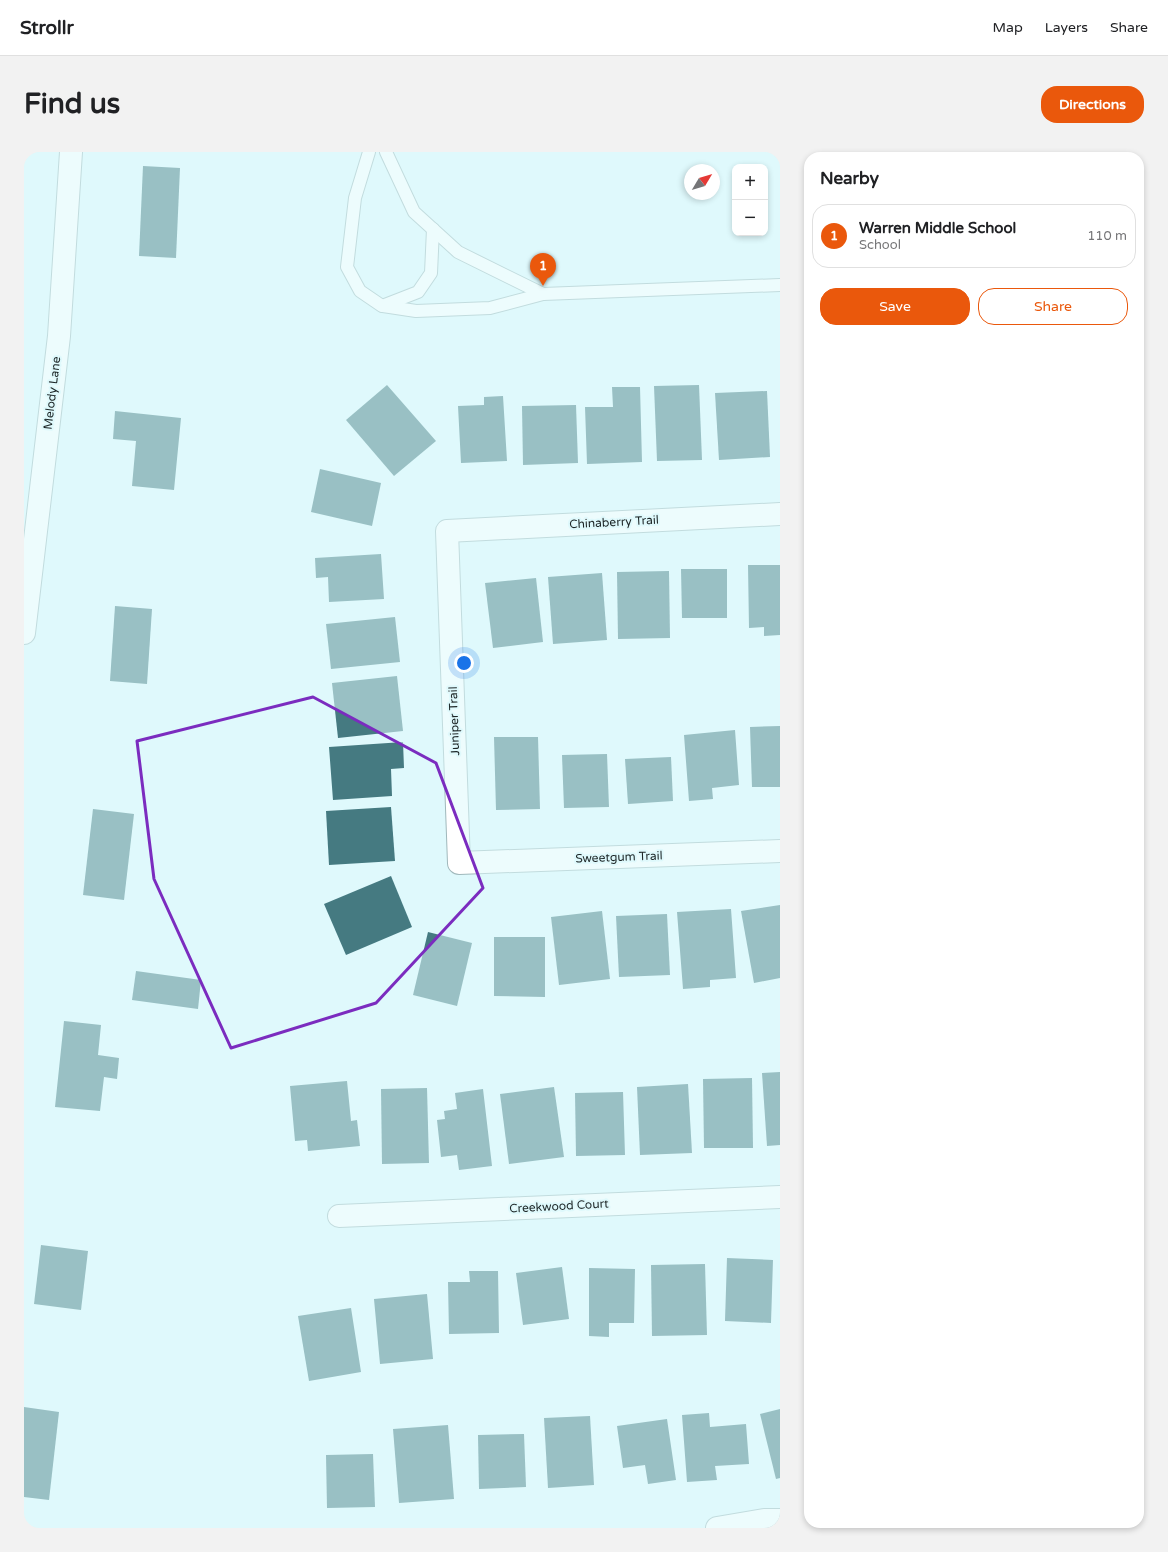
<!DOCTYPE html>
<html lang="en">
<head>
<meta charset="utf-8">
<style>
	body { margin:0; font-family:"Varela Round",sans-serif; background:#f2f2f2; color:#202124 }
	.controls { position:absolute; right:12px; top:12px; display:grid; overflow:hidden; border-radius:8px; box-shadow:0 2px 6px #0003 }
	.controls button { width:36px; height:36px; display:grid; place-items:center; padding:0; border:0; border-bottom:1px solid #e0e0e0; background:#fff; color:#202124; font:20px sans-serif }
	.compass { position:absolute; left:660px; top:12px; width:36px; height:36px; border-radius:50%; background:#fff; box-shadow:0 2px 6px #0003; rotate:52deg }
	.you { position:absolute; left:440px; top:511px; width:14px; height:14px; margin:-10px; border:3px solid #fff; border-radius:50%; background:#1a73e8; box-shadow:0 0 0 6px #1a73e833 }
	.badge { display:grid; place-items:center; width:26px; height:26px; border-radius:50%; background:#ea580c; color:#fff; font-size:13px; font-weight:700 }
	.pin { position:absolute; translate:-50% -33px; filter:drop-shadow(0 1px 2px #0008) }
	.pin::after { content:''; position:absolute; top:21px; width:14px; height:12px; background:inherit; clip-path:polygon(0 0,100% 0,50% 100%) }
	.list { margin:0; padding:0; list-style:none }
	h2 { display:flex; justify-content:space-between; align-items:center; height:52px; margin:0; padding:0 16px; font-size:17px }
	h2 small { font-size:13px; font-weight:400; color:#757577 }
	.list li { display:grid; grid-template-columns:26px 1fr auto; gap:12px; align-items:center; box-sizing:border-box; height:64px; margin:0 8px 8px; padding:0 8px; border:1px solid #e0e0e0; border-radius:16px }
	.list b { display:block; font-size:15px; white-space:nowrap }
	.list p { margin:0; font-size:13px; white-space:nowrap; color:#757577 }
	.list em { font-size:13px; font-style:normal; color:#757577 }
	.actions { display:flex; gap:8px; padding:12px 16px }
	.actions a { flex:1; padding:9px 0; border:1px solid #ea580c; border-radius:16px; text-align:center; font-size:14px; color:#ea580c }
	.actions .main { background:#ea580c; color:#fff }
	.map { position:relative; flex:none; width:756px; height:1376px; overflow:hidden; border-radius:16px }
	header { display:flex; align-items:center; gap:24px; box-sizing:border-box; height:56px; padding:0 20px; background:#fff; border-bottom:1px solid #e0e0e0 }
	header strong { font-size:19px }
	nav { display:flex; gap:22px; margin-inline-start:auto; font-size:14px }
	.intro { display:flex; align-items:center; justify-content:space-between; box-sizing:border-box; height:96px; padding:0 24px }
	h1 { margin:0; font-size:28px }
	.button { padding:10px 18px; border-radius:16px; background:#ea580c; color:#fff; font-size:14px; font-weight:700 }
	main { display:flex; gap:24px; padding:0 24px }
	aside { flex:1; background:#fff; border-radius:16px; box-shadow:0 2px 6px #0003 }
	.map>svg:first-child { display:block }
</style>
</head>
<body>
<header>
<strong>Strollr</strong>
<nav><a>Map</a><a>Layers</a><a>Share</a></nav>
</header>
<div class="intro"><h1>Find us</h1><a class="button">Directions</a></div>
<main>
<div class="map">
<svg width="756" height="1376" viewBox="0 0 756 1376">
	<rect width="100%" height="100%" fill="#dff9fc"/>
	<!-- building -->
	<g fill="#457a81">
		<path d="M119,14L156,16L152,106L115,104Z"/>
		<path d="M363,233L412,289L370,324L322,268Z"/>
		<path d="M675,233L678,308L633,309L630,234Z"/>
		<path d="M588,235H616L618,310L563,312L561,255H589Z"/>
		<path d="M743,239L746,305L695,308L691,241Z"/>
		<path d="M479,244L483,309L437,311L434,254L460,253V245Z"/>
		<path d="M552,253L554,311L499,313L498,254Z"/>
		<path d="M91,259L157,266L150,338L108,334L112,289L89,287Z"/>
		<path d="M296,317L357,331L348,374L287,360Z"/>
		<path d="M357,402L360,447L305,450L304,425L292,426L291,406Z"/>
		<path d="M724,413H756V483L740,484V475L725,476Z"/>
		<path d="M657,417H703V466H658Z"/>
		<path d="M645,419L646,486L594,487L593,420Z"/>
		<path d="M578,421L583,488L529,492L524,425Z"/>
		<path d="M512,426L519,490L469,496L461,431Z"/>
		<path d="M91,454L128,457L123,532L86,529Z"/>
		<path d="M371,465L376,510L307,517L302,472Z"/>
		<path d="M373,524L379,579L314,586L308,531Z"/>
		<path d="M756,574V635H728L726,575Z"/>
		<path d="M711,578L715,633L688,636L689,647L665,649L660,583Z"/>
		<path d="M470,585H514L516,657L472,658Z"/>
		<path d="M379,590L380,616L367,617L368,644L309,648L305,595Z"/>
		<path d="M583,602L585,655L540,656L538,603Z"/>
		<path d="M647,605L649,649L604,652L601,607Z"/>
		<path d="M367,655L371,709L305,713L302,659Z"/>
		<path d="M69,657L110,662L100,748L59,743Z"/>
		<path d="M367,724L388,775L322,803L300,752Z"/>
		<path d="M756,753V826L730,831L717,759Z"/>
		<path d="M707,757L712,826L686,828V835L659,837L653,760Z"/>
		<path d="M578,759L586,827L535,833L527,765Z"/>
		<path d="M643,762L646,823L595,825L592,764Z"/>
		<path d="M404,780L448,791L433,854L389,843Z"/>
		<path d="M470,785H521V845L470,844Z"/>
		<path d="M112,819L177,828L174,857L108,848Z"/>
		<path d="M40,869L77,873L74,903L95,906L93,927L80,925L76,959L31,955Z"/>
		<path d="M756,920V993L743,994L738,921Z"/>
		<path d="M728,926L729,996H680L679,927Z"/>
		<path d="M323,929L327,969L333,968L336,994L284,999L283,988L271,989L266,934Z"/>
		<path d="M664,932L668,1001L616,1003L613,935Z"/>
		<path d="M530,935L540,1005L485,1012L476,942Z"/>
		<path d="M403,936L405,1011L358,1012L357,937Z"/>
		<path d="M459,937L468,1014L435,1018L433,1003L417,1005L413,968L421,967L420,959L433,957L431,941Z"/>
		<path d="M599,940L601,1003L552,1004L551,941Z"/>
		<path d="M17,1093L64,1099L57,1158L10,1152Z"/>
		<path d="M703,1106L749,1108L747,1171L701,1169Z"/>
		<path d="M681,1112L683,1183L628,1184L627,1113Z"/>
		<path d="M538,1115L545,1167L499,1173L492,1121Z"/>
		<path d="M565,1116L611,1117L610,1171H585V1185L565,1184Z"/>
		<path d="M445,1119H474L475,1181L425,1182L424,1130H446Z"/>
		<path d="M403,1142L409,1207L356,1212L350,1147Z"/>
		<path d="M327,1156L337,1220L285,1229L274,1164Z"/>
		<path d="M0,1255L35,1260L25,1348L0,1345Z"/>
		<path d="M756,1257V1326L752,1327L736,1262Z"/>
		<path d="M685,1261L686,1275L722,1272L725,1312L691,1314L693,1328L663,1330L658,1263Z"/>
		<path d="M566,1264L570,1333L524,1336L520,1266Z"/>
		<path d="M643,1267L652,1328L624,1332L621,1313L599,1316L593,1274Z"/>
		<path d="M424,1273L430,1347L375,1351L369,1277Z"/>
		<path d="M500,1282L502,1335L455,1337L454,1283Z"/>
		<path d="M349,1302L351,1355L303,1356L302,1303Z"/>
	</g>
	<g fill="none" stroke-linecap="round" stroke-linejoin="round">
		<!-- service casing -->
		<g stroke="#a0b8bb" stroke-width="14">
			<g id="service">
				<path d="M345,0L331,46L323,115L336,139L358,154L394,140L407,121L409,77"/>
				<path d="M362,0L390,60L434,100L519,142L756,133"/>
				<path d="M359,154L392,159L466,156L519,142"/>
			</g>
		</g>
		<!-- minor casing -->
		<g stroke="#a0b8bb" stroke-width="24">
			<g id="minor">
				<path d="M756,362L423,379L435,711L756,699"/>
				<path d="M0,481L35,184L47,0"/>
				<path d="M315,1064L756,1045"/>
				<path d="M693,1376L740,1368H756"/>
			</g>
		</g>
		<!-- service -->
		<use href="#service" stroke="#fff" stroke-width="12"/>
		<!-- minor -->
		<use href="#minor" stroke="#fff" stroke-width="22"/>
	</g>
	<!-- marked area -->
	<path d="M0 0H756V1376H0ZM289,545L412,611L459,736L352,851L207,896L130,727L113,589Z" fill="#dff9fc" fill-opacity=".55" fill-rule="evenodd"/>
	<path fill="none" stroke="#7b2cbf" stroke-width="3" stroke-linejoin="round" d="M289,545L412,611L459,736L352,851L207,896L130,727L113,589Z"/>
	<g text-anchor="middle" dominant-baseline="central" stroke-width="4" stroke-linejoin="round" paint-order="stroke">
		<!-- street labels -->
		<g font-size="12" fill="#1c2526" stroke="#dff9fc">
			<text transform="translate(28 241) rotate(-83)">Melody Lane</text>
			<text transform="translate(590 370) rotate(-3)">Chinaberry Trail</text>
			<text transform="translate(430 569) rotate(-92)">Juniper Trail</text>
			<text transform="translate(595 705) rotate(-2)">Sweetgum Trail</text>
			<text transform="translate(535 1054) rotate(-3)">Creekwood Court</text>
		</g>
	</g>
</svg>
<div class="controls">
<button>+</button>
<button>−</button>
</div>
<svg class="compass" viewBox="-18 -18 36 36"><path d="M0-13l5 13h-10z" fill="#e53935"/><path d="M0 13l5-13h-10z" fill="#757577"/></svg>
<div class="you"></div>
<div class="pin badge" style="left:519px;top:134px">1</div>
</div>
<aside>
<h2>Nearby<small></small></h2>
<ul class="list">
<li><span class="badge">1</span><div><b>Warren Middle School</b><p>School</p></div><em>110 m</em></li>
</ul>
<div class="actions"><a class="main">Save</a><a>Share</a></div>
</aside>
</main>
</body>
</html>
